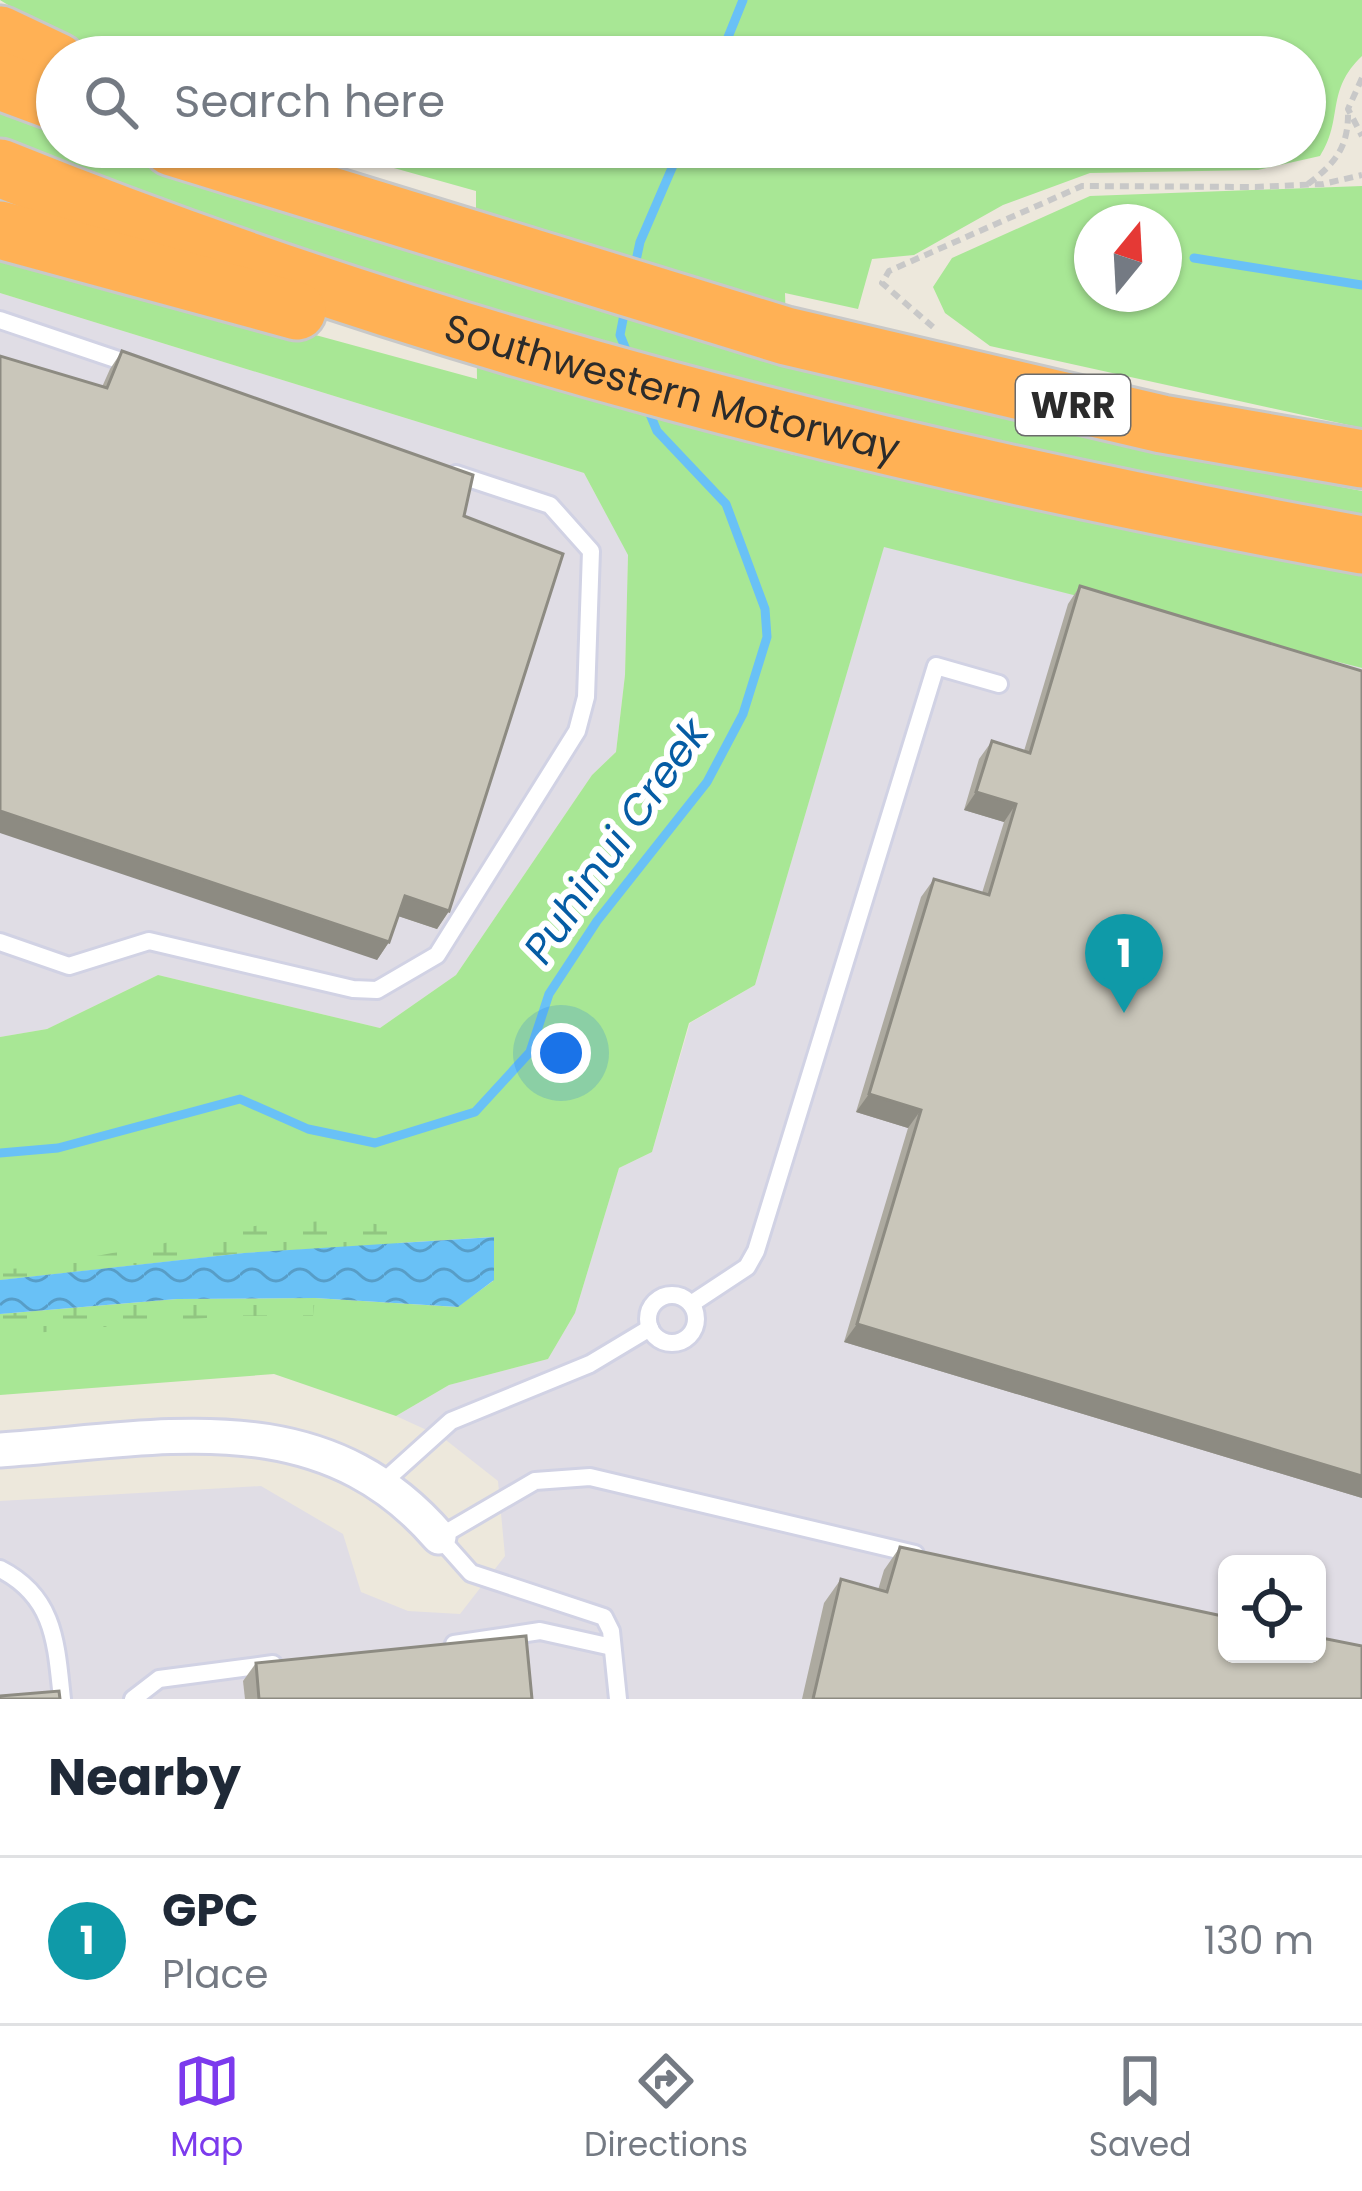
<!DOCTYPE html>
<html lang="en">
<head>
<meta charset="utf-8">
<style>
	body { margin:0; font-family:Poppins,sans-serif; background:#f2f2f3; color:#1f2937 }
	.controls { position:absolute; right:36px; bottom:36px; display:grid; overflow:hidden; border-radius:18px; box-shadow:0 3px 9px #0004 }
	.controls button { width:108px; height:108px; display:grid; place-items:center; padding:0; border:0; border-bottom:3px solid #e0e1e3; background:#fff; color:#1f2937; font:60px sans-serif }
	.compass { position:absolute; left:1074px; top:204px; width:108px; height:108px; border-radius:50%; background:#fff; box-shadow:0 3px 9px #0004; rotate:18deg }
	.you { position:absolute; left:561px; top:1053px; width:42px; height:42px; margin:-30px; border:9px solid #fff; border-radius:50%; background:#1a73e8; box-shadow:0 0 0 18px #1a73e833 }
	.badge { display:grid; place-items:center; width:78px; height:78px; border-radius:50%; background:#7c3aed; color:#fff; font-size:39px; font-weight:700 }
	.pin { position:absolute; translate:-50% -99px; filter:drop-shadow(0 3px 6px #0008) }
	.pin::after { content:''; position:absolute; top:63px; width:42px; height:36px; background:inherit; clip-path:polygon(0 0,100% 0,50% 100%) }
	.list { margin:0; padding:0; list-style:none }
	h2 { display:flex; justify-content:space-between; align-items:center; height:156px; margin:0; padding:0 48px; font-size:51px }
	h2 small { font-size:39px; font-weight:400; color:#747a83 }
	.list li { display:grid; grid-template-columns:78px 1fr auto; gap:36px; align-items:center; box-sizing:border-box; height:168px; padding:0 48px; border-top:3px solid #e0e1e3 }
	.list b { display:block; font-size:45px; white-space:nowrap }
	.list p { margin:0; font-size:39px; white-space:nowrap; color:#747a83 }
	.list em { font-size:39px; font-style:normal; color:#747a83 }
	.icon { flex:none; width:66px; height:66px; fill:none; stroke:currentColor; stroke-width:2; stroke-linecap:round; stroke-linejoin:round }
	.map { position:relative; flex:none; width:1362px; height:1699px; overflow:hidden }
	.search { position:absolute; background:#fff; box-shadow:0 3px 9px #0004; left:36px; right:36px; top:36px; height:132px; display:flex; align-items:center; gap:30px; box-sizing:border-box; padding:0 42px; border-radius:66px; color:#747a83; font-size:45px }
	.sheet { height:324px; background:#fff }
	nav { display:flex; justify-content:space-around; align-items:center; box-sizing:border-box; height:168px; border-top:3px solid #e0e1e3; background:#fff; font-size:33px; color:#747a83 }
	nav a { display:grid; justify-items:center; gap:6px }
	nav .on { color:#7c3aed }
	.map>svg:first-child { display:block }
</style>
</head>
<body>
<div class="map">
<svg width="1362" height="1699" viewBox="0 0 1362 1699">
	<defs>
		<pattern id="wetland-marsh" width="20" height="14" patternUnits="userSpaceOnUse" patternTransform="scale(3)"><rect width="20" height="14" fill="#a8e795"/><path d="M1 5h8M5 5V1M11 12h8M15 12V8" fill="none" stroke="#91c681"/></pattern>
		<pattern id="water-waves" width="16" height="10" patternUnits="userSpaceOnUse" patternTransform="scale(3)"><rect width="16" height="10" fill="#69c1f6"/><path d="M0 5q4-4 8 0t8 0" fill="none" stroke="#579dc7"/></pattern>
	</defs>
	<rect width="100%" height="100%" fill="#ede8dc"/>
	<!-- industrial -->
	<g fill="#e0dde5" fill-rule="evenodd">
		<path d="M0,293L584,473L628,554L625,675L616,752L592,775L456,975L380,1028L158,975L47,1029L0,1037Z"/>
		<path d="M884,546L1362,668V1699H0V1501L261,1486L343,1534L361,1592L408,1611L460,1614L505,1556L498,1481L442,1437L396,1416L449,1385L548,1359L575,1313L619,1168L652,1152L690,1023L755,985ZM1227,1564H1317V1654H1227Z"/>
	</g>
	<!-- grass -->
	<g fill="#a8e795" fill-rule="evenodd">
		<path d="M0,0H1362V56C1325,91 1344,119 1320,156L1258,170L1090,173L1003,205L914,255L872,259L858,309L785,293L787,363L1068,433L1362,491V523L787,398L790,454L1362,575V668L884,547L755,985L689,1023L652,1152L619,1168L575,1313L548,1359L449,1385L396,1416L274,1374L0,1395V1314L315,1298L457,1307L493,1281V1237L244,1253L0,1280V1037L47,1029L158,975L380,1028L456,975L592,775L616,752L625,675L628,555L584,473L0,293V249L477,379L476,305L183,214L0,139V108L57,129V147H106L476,271V191L319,147H1305V57H93Z"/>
		<path d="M1362,186V428L990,346L945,313L933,287L952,258L1090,196ZM1092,222H1164V294H1092Z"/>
	</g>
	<!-- wetland -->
	<g fill="url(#wetland-marsh)">
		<path d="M341,1220L384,1225L400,1235L397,1244L244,1253L0,1280V1269L33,1268L260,1225Z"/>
		<path d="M315,1298L313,1316H229L0,1336V1314L177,1299Z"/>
	</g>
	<!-- water -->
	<path fill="url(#water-waves)" d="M494,1237V1280L458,1307L315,1298L177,1299L0,1314V1280L244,1253Z"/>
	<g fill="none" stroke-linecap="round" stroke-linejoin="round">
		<!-- stream -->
		<g stroke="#69c1f6" stroke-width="9">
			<path d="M720,57L743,0"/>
			<path d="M1194,258L1362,285"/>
			<path d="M634,270L640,242L681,147"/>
			<path d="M626,304L620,335L629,357"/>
			<path d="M0,1153L58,1148L240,1099L308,1129L375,1143L475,1112L530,1052L549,994L597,921L707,782L743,714L767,637L765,609L726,504L657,431L647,407"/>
		</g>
		<!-- service casing -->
		<g stroke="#d1d2e4" stroke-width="22">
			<g id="service">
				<path d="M0,320L136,366"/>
				<path d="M0,942L69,966L149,941L353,989L377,990L437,955L577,731L586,697L591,551L550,505L456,474"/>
				<circle cx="672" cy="1319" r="24"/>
				<path d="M691,1304L747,1267L756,1251L936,666L999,684"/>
				<path d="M381,1484L451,1421L590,1364L650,1328"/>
				<path d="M0,1569C55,1597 56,1643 62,1699"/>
				<path d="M454,1644L540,1631L612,1647"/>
				<path d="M133,1699L159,1679L273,1664"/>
				<path d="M618,1699L611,1631L604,1617L471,1573L439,1537L535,1481L590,1477L915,1554"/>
			</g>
		</g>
		<!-- minor casing -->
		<g stroke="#d1d2e4" stroke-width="39">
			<path id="minor" d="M0,1450C161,1439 320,1399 439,1537"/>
		</g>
		<!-- motorway casing -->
		<g stroke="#c8c8c8" stroke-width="63">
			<g id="motorway">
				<path d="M0,35L57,62"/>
				<path d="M0,81L57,102"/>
				<path d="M172,147L786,336L1162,424L1362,459"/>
				<path id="s1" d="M0,168C438,345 898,460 1362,545"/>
				<path d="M0,230L297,311"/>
			</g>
		</g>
		<!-- path -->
		<g stroke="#c8c8c8" stroke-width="6" stroke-dasharray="9 6" stroke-linecap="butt">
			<path d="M1362,78L1348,109L1362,136"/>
			<path d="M1308,184C1337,162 1349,146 1348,109"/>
			<path d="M933,327L882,283L889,271L1082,186L1255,187L1323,184L1362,175"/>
		</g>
		<!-- service -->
		<use href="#service" stroke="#fff" stroke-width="16"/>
		<!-- minor -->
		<use href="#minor" stroke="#fff" stroke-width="33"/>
		<!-- motorway -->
		<use href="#motorway" stroke="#ffb155" stroke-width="57"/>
	</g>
	<!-- wall -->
	<g fill="#adaaa0">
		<path d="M122,351L464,516L449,911L437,929L398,916L389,942L377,960L102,387L110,369Z"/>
		<path d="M1080,586L1362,671V1498L844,1342L908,1128L856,1112L921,897L934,879L982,893L1004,822L964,810L979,759L992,741L1024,751L1068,604Z"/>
		<path d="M900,1547L1362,1699H802L824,1603L841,1579L878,1590L884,1570Z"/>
		<path d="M256,1663L532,1699H245L243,1681Z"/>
	</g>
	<!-- shaded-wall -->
	<g fill="#8d8b82">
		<path d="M976,792L1016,804L1004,822L964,810Z"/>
		<path d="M0,811L389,942L377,960L0,833Z"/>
		<path d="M405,896L449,911L437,929L392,914Z"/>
		<path d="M869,1094L921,1110L908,1128L856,1112Z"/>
		<path d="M857,1324L1362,1476V1498L844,1342Z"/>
	</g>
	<!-- building -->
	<g fill="#c9c6ba" stroke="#8d8b82" stroke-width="3">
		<path d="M122,351L473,475L464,516L563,554L449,911L405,896L389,942L0,811V356L107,388Z"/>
		<path d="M1080,586L1362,671V1476L857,1324L921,1110L869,1094L934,879L989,895L1016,804L976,792L992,741L1030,753Z"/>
		<path d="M900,1547L1227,1617V1654H1317V1637L1362,1646V1699H813L841,1579L887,1592Z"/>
		<path d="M526,1636L532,1699H259L256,1663Z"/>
		<path d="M59,1691L60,1699H0V1696Z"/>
	</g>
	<g text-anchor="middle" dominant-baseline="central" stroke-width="12" stroke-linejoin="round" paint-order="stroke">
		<!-- shield labels -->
		<rect fill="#fff" stroke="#6b6b6b" stroke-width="3" x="1016" y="375" width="114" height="60" rx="9"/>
		<g font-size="36" font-weight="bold" fill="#2b2b2b">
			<text x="1073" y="405">WRR</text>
		</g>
		<!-- street labels -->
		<g font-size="39" fill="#2b2b2b" stroke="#fff">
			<text stroke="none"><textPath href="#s1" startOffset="708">Southwestern Motorway</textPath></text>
		</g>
		<!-- water labels -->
		<g font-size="42" font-style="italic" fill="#055ca4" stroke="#fff">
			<text transform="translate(616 841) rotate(-55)">Puhinui Creek</text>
		</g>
	</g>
</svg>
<div class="controls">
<button><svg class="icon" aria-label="locate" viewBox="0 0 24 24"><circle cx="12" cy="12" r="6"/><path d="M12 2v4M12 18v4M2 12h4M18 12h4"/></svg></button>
</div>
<svg class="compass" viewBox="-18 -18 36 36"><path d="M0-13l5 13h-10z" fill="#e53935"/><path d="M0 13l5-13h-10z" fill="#747a83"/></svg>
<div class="you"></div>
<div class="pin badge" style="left:1124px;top:1013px;background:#0f9aa8">1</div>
<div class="search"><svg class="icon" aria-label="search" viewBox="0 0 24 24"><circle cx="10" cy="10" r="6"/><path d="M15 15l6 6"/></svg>Search here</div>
</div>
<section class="sheet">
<h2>Nearby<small></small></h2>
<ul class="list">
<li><span class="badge" style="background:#0f9aa8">1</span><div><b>GPC</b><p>Place</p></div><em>130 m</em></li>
</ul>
</section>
<nav>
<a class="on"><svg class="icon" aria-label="map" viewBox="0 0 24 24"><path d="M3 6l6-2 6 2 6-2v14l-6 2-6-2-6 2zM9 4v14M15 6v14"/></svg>Map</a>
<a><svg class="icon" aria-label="directions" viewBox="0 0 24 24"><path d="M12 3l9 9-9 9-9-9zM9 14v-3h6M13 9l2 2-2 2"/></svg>Directions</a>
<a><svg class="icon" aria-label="saved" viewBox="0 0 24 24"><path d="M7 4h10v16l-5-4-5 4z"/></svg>Saved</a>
</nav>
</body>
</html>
